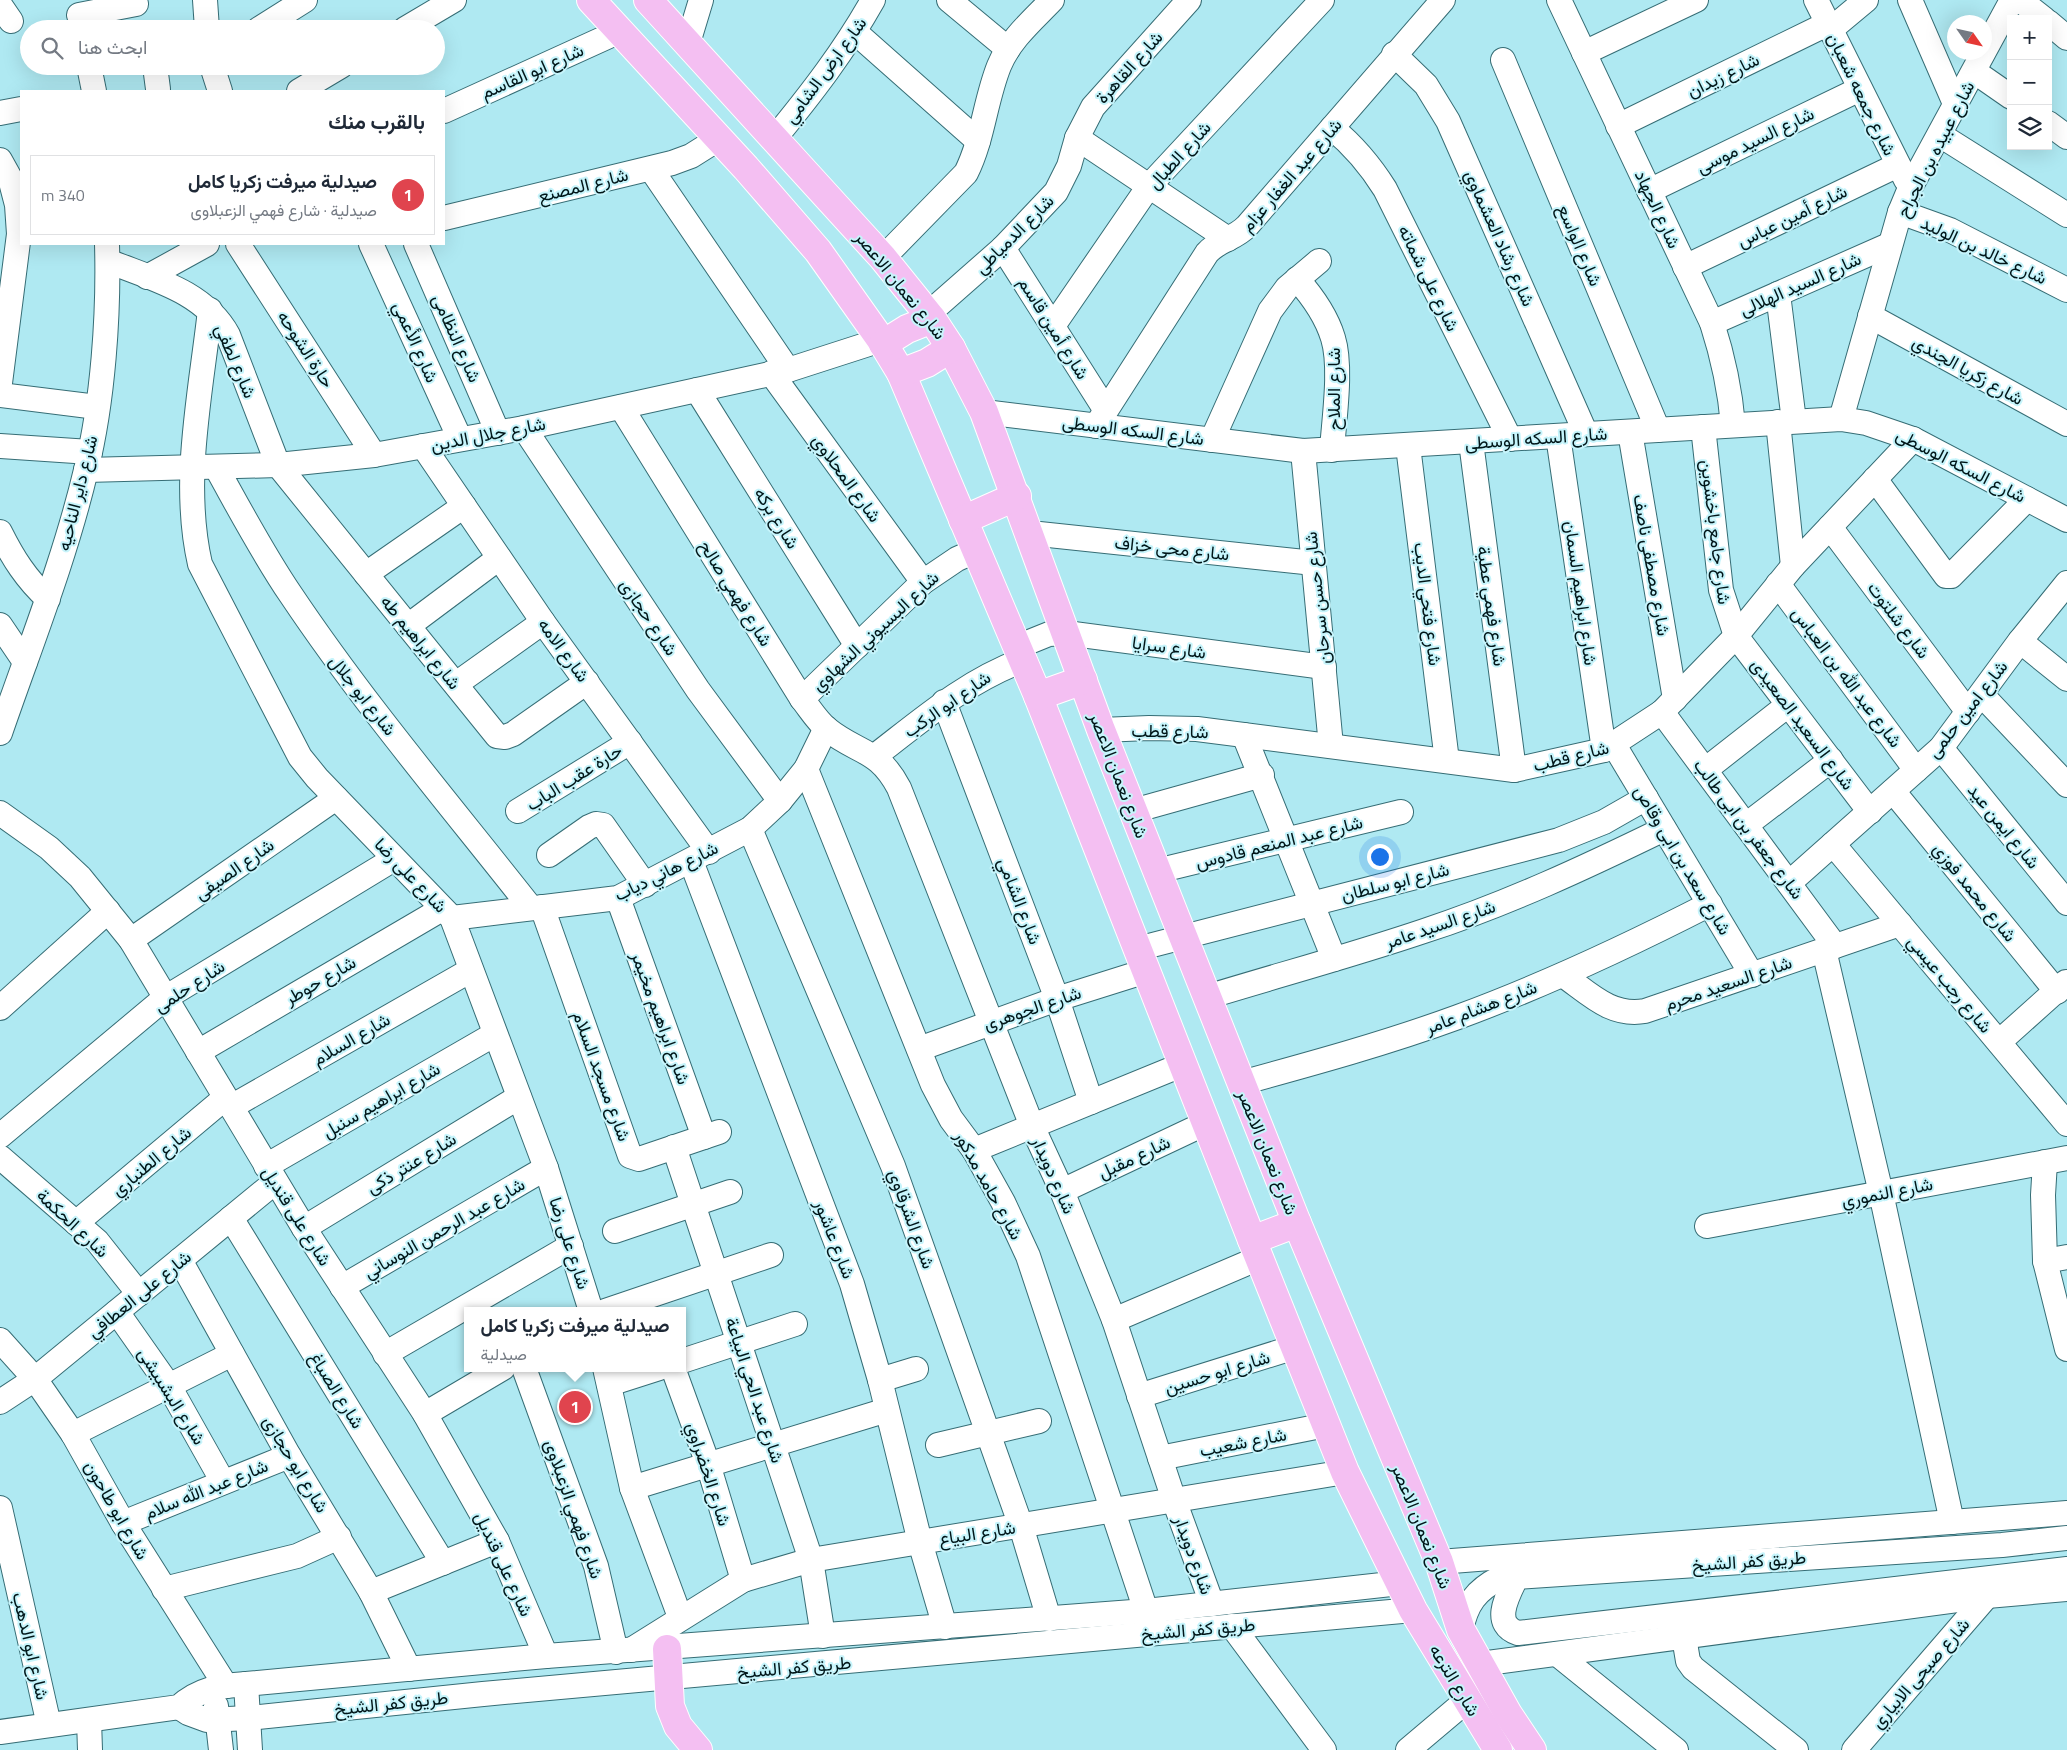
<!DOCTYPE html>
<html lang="ar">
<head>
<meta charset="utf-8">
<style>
	body { margin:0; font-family:"Titillium Web",Vazirmatn,sans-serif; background:#f6f6f7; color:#1f2937; direction:rtl }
	.controls { position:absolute; right:15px; top:15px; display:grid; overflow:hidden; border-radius:0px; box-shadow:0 5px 20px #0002 }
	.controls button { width:45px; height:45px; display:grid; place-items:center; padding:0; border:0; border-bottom:1px solid #e0e1e3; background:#fff; color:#1f2937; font:25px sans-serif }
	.compass { position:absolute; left:1947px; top:15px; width:45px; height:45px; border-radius:50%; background:#fff; box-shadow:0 5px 20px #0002; rotate:124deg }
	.you { position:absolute; left:1379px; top:856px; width:18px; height:18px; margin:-12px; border:4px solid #fff; border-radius:50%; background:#1a73e8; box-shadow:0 0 0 8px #1a73e833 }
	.badge { display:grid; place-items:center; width:32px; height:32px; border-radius:50%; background:#a81414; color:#fff; font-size:16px; font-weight:700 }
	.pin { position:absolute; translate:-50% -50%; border:2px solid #fff; box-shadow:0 1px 5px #0006 }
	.popup { position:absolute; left:464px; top:1307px; width:222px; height:65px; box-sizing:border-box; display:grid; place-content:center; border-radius:0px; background:#fff; filter:drop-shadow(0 1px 4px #0005); font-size:16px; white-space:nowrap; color:#747a83 }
	.popup b { font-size:19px; color:#1f2937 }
	.popup::after { content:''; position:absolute; left:50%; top:100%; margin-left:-10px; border:10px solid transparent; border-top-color:#fff }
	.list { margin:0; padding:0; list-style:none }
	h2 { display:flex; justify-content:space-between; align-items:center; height:65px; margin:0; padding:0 20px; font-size:21px }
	h2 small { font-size:16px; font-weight:400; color:#747a83 }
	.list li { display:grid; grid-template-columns:32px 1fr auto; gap:15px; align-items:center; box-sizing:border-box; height:80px; margin:0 10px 10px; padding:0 10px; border:1px solid #e0e1e3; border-radius:0px }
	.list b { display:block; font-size:19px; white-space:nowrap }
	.list p { margin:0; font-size:16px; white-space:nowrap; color:#747a83 }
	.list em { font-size:16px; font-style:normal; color:#747a83 }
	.icon { flex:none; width:28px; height:28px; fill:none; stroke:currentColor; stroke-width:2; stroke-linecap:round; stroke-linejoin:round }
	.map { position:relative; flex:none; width:2067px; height:1750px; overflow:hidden; direction:ltr }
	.search { position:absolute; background:#fff; box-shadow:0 5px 20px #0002; left:20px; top:20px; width:425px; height:55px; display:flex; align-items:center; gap:12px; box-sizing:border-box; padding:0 18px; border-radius:28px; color:#747a83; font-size:19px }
	.panel { position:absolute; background:#fff; box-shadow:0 5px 20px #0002; left:20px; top:90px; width:425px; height:155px; border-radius:0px; direction:rtl }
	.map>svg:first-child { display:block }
</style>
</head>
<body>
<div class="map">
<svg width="2067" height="1750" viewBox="0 0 2067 1750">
	<rect width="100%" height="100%" fill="#afe9f2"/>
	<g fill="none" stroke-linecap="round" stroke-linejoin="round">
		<!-- minor casing -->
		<g stroke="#366d75" stroke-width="26">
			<g id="minor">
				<path d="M205,0L207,29"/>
				<path d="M949,0L1008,49"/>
				<path d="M1559,0L1712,323C1723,357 1730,389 1733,425"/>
				<path d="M1816,0L1906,180"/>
				<path d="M1910,0L1956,106"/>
				<path d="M2020,0L2044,19"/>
				<path d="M0,5L11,21"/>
				<path d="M79,15L136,4"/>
				<path d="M2048,22L2067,38"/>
				<path d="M259,29L305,0"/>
				<path d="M405,29L454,0"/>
				<path d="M1830,30L1866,0"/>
				<path d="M855,32L978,141"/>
				<path d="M688,43L701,0"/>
				<path d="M1584,53L1696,0"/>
				<path d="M1394,54L1426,85L1448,121L1586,434"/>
				<path d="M1503,60L1658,430"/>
				<path d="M89,66L94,91"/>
				<path d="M155,66L158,89"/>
				<path d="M212,66L220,91"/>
				<path d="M1975,72L2011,97"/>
				<path d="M299,91L341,66"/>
				<path d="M444,111L620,31"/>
				<path d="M0,113L21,109"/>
				<path d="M2048,123L2067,137"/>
				<path d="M1618,126L1827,24"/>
				<path d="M1332,128C1354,146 1370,165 1385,189L1510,439"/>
				<path d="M1940,135L2067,215"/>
				<path d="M1077,138L1228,239"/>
				<path d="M774,139C811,94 845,50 873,0"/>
				<path d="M0,160L10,178L17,205L19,234L0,383"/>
				<path d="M651,169L788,370"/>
				<path d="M1649,191L1860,89"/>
				<path d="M1900,212L1950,230L2067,290"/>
				<path d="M444,218L672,163L691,156L718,139"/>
				<path d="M238,244L374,455"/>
				<path d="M371,244L460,439"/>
				<path d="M416,244L498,433"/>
				<path d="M1003,248L1105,409"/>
				<path d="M883,258L966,173C983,139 985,101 999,66C1010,39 1033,20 1052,0"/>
				<path d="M108,261C152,279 204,291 228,335L278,465L497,736L505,737L513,734L587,682"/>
				<path d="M1685,267L1898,165"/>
				<path d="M147,277L207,244"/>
				<path d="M1297,279C1313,297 1326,315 1333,338C1342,367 1334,419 1332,450"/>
				<path d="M1778,294L1794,421"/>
				<path d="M210,310C201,392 181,481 200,564L300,757L317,778L452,918L546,1168L591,1311"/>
				<path d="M928,314L1003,248L1056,192L1069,166L1077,138L1093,107L1189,0"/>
				<path d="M1870,316L2067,424"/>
				<path d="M1712,323L1889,245"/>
				<path d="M1053,326L1149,186L1322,0"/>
				<path d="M771,373L923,582"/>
				<path d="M697,390L857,646"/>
				<path d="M0,395L97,407"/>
				<path d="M621,407L802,699C810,709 818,722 827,729C858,754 878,748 899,788L1032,1126L1062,1191L1114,1320L1174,1500L1212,1604"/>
				<path d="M984,412L1303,451L1841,419L1866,423L1913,439L2067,520"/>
				<path d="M1841,419L1900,212L1910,188L2012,0"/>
				<path d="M1778,422L1793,566"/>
				<path d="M1096,426L1207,253C1218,240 1235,239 1247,226L1443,0"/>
				<path d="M1703,427L1721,590L1736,636L1870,812"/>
				<path d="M524,428L698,690L780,801"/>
				<path d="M1630,432L1675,699"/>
				<path d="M1558,436L1604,750"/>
				<path d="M1212,440L1270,311L1287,288L1319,261"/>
				<path d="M1471,442L1514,770"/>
				<path d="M0,446L90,452"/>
				<path d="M423,446L543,622L709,852"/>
				<path d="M1408,446L1447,761"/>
				<path d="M1303,451L1331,746"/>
				<path d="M216,467C240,510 263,554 291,595C364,704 450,805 531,908"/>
				<path d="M86,470L278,465L374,455L524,428L788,370L881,340"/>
				<path d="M1875,479L1946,576H1951L2027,499"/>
				<path d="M1830,527L1968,712"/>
				<path d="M0,532C13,558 26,579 48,599"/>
				<path d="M1030,533L1314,563"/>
				<path d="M366,574L464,506"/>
				<path d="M1778,584L1916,770"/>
				<path d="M0,625L25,662"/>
				<path d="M408,626L499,558"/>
				<path d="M2020,641L2067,679"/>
				<path d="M1017,647L1049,634L1066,633L1324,667"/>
				<path d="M456,684L543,622"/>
				<path d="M1982,695L2067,785"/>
				<path d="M802,699L923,582L957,559L975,551"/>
				<path d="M944,702L1057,999L1091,1102"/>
				<path d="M1662,712L1835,946"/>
				<path d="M1101,730L1149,728L1197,729L1514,770L1604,750L1662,712L1736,636L1793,566L1913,439"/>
				<path d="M0,733C30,646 65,559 86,470C103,401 109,315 107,244"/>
				<path d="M1244,735L1334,959"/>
				<path d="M1614,745L1752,975"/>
				<path d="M1941,748L2067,903"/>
				<path d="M875,756C923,719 965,682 1023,660"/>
				<path d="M806,769L933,1085L951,1119L974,1150L1003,1202L1028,1256L1146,1611"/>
				<path d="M1705,770L1788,705"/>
				<path d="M1893,791L2057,992"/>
				<path d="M518,811L630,742"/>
				<path d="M1133,811L1262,775"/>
				<path d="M0,813L49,848L80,877L131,940L304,1228L425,1414L497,1541L546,1656"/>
				<path d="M1746,825L1831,760"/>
				<path d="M750,829L893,1166L1021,1526L1049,1619"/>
				<path d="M1833,844L2067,1124"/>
				<path d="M549,855L589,827L596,824L603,825L645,885"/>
				<path d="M691,861L852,1284L880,1380L920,1542L945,1627"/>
				<path d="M1157,871L1401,812"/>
				<path d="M1789,883L1941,748L2020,641L2067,583"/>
				<path d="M618,898L704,1137"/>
				<path d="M542,907L630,1156L639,1159L719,1132"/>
				<path d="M452,918L618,898L750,829L780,801L806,769L826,728"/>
				<path d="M131,940L336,798"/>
				<path d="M1137,949L1559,840L1604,822L1646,798"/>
				<path d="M1824,950L1881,1193L1952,1522"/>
				<path d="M1563,975C1590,994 1611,1017 1645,1011L1900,924"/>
				<path d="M1207,997C1279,975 1353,955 1424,931C1507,904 1586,867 1664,829"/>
				<path d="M0,1008L108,911"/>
				<path d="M1999,1042L2066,982"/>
				<path d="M919,1049L1057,999L1146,971"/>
				<path d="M198,1052L442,909"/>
				<path d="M1241,1083C1314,1063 1387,1043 1458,1017C1545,985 1628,946 1710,904"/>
				<path d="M231,1107L471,970"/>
				<path d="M0,1136L165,998L394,859"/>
				<path d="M674,1147L811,1560L823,1636"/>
				<path d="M974,1150L1184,1064"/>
				<path d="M0,1157L97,1241L139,1294"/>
				<path d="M2045,1162L2043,1195L2045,1261L2067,1349"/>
				<path d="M266,1166L495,1034"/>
				<path d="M1062,1191L1206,1123"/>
				<path d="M231,1218L443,1563"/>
				<path d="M76,1223L225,1098"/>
				<path d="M1707,1226L2067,1158"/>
				<path d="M304,1228L519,1097"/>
				<path d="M615,1231L730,1192"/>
				<path d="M180,1260L289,1456L371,1592L409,1669"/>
				<path d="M2045,1261L2067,1257"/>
				<path d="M342,1287L546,1168"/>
				<path d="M605,1311L771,1255"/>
				<path d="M117,1312L169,1386L223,1482"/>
				<path d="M1114,1320L1259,1258"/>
				<path d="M0,1340L35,1379L73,1434L123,1523L226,1686"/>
				<path d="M385,1354L571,1246"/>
				<path d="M682,1361L795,1324"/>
				<path d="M524,1368L596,1566L616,1652"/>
				<path d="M605,1368L632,1488L680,1617"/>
				<path d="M673,1368L708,1464L743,1580"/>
				<path d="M880,1380L916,1369"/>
				<path d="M609,1384L659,1368"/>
				<path d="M1139,1396L1295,1347"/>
				<path d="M0,1402L35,1379L275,1182"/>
				<path d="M425,1414L503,1368"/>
				<path d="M73,1434L232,1354"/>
				<path d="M938,1445L1039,1421"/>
				<path d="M1160,1458L1326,1425"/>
				<path d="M632,1488L887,1410"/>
				<path d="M0,1508L49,1725"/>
				<path d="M123,1523L289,1456"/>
				<path d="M1439,1562L2067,1513"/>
				<path d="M1517,1576C1509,1593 1490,1624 1518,1633L2067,1569"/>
				<path d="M164,1589L297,1556L339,1537"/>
				<path d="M371,1592L497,1541"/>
				<path d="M1232,1626L1324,1750"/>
				<path d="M1461,1630C1466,1604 1476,1590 1500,1578L2002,1545L2067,1538"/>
				<path d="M1684,1637L1688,1661L1693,1668L1796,1750"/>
				<path d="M631,1650L743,1580L811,1560L1345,1472"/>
				<path d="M1557,1654L1676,1750"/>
				<path d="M1480,1664L1987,1596L2067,1589"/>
				<path d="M246,1684L250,1750"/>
				<path d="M216,1706L221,1750"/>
				<path d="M179,1707L188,1713L207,1720L249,1718L483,1694L1413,1610"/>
				<path d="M89,1720L90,1750"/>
				<path d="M0,1732L179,1707C199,1689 219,1686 246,1684L546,1656L1146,1611L1400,1583"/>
				<path d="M1408,1750L1466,1701"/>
				<path d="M1854,1750L1987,1596"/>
			</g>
		</g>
		<!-- major casing -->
		<g stroke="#fff" stroke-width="30">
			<g id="major">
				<path d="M591,0L746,168L818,251L881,340L901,373L1038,696L1252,1240L1345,1472L1413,1610L1498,1750"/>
				<path d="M648,0L883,258L932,319L951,348L984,412L1101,730L1297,1223L1439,1562L1461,1630L1508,1714L1532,1750"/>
				<path d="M883,344L907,329L932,319"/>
				<path d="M901,373L927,363L951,348"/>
				<path d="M963,520L1017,496"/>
				<path d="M1038,696L1083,680"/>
				<path d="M1252,1240L1297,1223"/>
				<path d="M667,1649L670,1706L678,1726L698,1750"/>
			</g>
		</g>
		<!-- minor -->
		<use href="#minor" stroke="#fff" stroke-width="24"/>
		<!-- major -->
		<use href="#major" stroke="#f4bff2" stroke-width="28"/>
	</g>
	<g text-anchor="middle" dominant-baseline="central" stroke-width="4" stroke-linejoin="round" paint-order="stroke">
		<!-- street labels -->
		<g font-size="18" fill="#011619" stroke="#c6f4fb">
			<text transform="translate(1129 67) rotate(-48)">شارع القاهرة</text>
			<text transform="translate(825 70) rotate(-54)">شارع ارض الشامي</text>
			<text transform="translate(532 71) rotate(-24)">شارع ابو القاسم</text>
			<text transform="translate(1723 75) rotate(-26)">شارع زيدان</text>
			<text transform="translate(1862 94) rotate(64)">شارع جمعه شعبان</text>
			<text transform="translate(1755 140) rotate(-26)">شارع السيد موسى</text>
			<text transform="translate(1935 149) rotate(-63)">شارع عبيده بن الجراح</text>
			<text transform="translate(1179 155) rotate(-48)">شارع الطبال</text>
			<text transform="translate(1291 175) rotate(-49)">شارع عبد الغفار عزام</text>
			<text transform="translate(583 185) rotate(-14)">شارع المصنع</text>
			<text transform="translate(1658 209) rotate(65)">شارع الجهاد</text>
			<text transform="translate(1792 216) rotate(-26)">شارع أمين عباس</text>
			<text transform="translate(1014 234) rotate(-45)">شارع الدمياطي</text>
			<text transform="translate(1500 238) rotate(66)">شارع رشاد العشماوي</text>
			<text transform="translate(1580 245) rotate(67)">شارع الواسع</text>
			<text transform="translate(1984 250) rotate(25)">شارع خالد بن الوليد</text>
			<text transform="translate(1429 278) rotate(64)">شارع على شماته</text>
			<text transform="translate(1800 284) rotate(-24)">شارع السيد الهلالى</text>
			<text transform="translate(901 285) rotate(51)">شارع نعمان الاعصر</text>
			<text transform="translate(1054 328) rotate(58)">شارع أمين قاسم</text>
			<text transform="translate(457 338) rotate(66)">شارع النظامى</text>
			<text transform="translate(416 342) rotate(66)">شارع الأعمي</text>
			<text transform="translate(306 349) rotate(57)">حارة الشوحه</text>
			<text transform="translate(236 361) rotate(67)">شارع لطفي</text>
			<text transform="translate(1968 370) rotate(29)">شارع زكريا الجندي</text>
			<text transform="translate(1333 389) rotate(-90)">شارع الملاح</text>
			<text transform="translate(1133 430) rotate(7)">شارع السكه الوسطى</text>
			<text transform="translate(488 434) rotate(-11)">شارع جلال الدين</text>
			<text transform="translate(1536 438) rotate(-4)">شارع السكه الوسطى</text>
			<text transform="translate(1961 465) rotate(27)">شارع السكه الوسطى</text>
			<text transform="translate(847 478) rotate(54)">شارع المحلاوي</text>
			<text transform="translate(77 493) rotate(-76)">شارع داير الناحيه</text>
			<text transform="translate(777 518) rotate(58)">شارع بركه</text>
			<text transform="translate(1716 532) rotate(83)">شارع جامع باخشوين</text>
			<text transform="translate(1172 548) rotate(6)">شارع محى خزاف</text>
			<text transform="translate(1652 565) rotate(80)">شارع مصطفى ناصف</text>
			<text transform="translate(736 593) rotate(58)">شارع فهمي صالح</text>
			<text transform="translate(1581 593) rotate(82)">شارع ابراهيم السمان</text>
			<text transform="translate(1317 598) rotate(-96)">شارع حسن سرحان</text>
			<text transform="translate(1428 604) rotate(83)">شارع فتحي الديب</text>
			<text transform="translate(1492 606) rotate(82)">شارع فهمي عطية</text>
			<text transform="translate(649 617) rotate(56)">شارع حجازى</text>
			<text transform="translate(1899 620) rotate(53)">شارع شلتوت</text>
			<text transform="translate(875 631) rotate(-43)">شارع البسيوني الشهاوي</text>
			<text transform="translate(421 642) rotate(51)">شارع ابراهيم طه</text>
			<text transform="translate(1169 647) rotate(8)">شارع سرايا</text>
			<text transform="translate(564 650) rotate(54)">شارع الامه</text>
			<text transform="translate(1847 677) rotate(53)">شارع عبد الله بن العباس</text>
			<text transform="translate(363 695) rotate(52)">شارع ابو جلال</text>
			<text transform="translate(947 704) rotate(-35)">شارع ابو الركب</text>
			<text transform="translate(1967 709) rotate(-52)">شارع امين حلمى</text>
			<text transform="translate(1803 724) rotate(53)">شارع السعيد الصعيدى</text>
			<text transform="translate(1170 731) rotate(1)">شارع قطب</text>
			<text transform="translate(1571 756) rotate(-14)">شارع قطب</text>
			<text transform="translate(1119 775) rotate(69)">شارع نعمان الاعصر</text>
			<text transform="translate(574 777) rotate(-32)">حارة عقب الباب</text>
			<text transform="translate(2004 826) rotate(51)">شارع ايمن عيد</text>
			<text transform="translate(1749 829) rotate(53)">شارع جعفر بن ابى طالب</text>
			<text transform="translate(1279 842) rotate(-14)">شارع عبد المنعم قادوس</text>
			<text transform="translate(1683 860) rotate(59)">شارع سعد بن ابى وقاص</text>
			<text transform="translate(234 869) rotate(-35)">شارع الصيفى</text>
			<text transform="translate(666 871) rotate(-26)">شارع هاني دياب</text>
			<text transform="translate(411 875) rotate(46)">شارع على رضا</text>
			<text transform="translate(1395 882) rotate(-14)">شارع ابو سلطان</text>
			<text transform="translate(1975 892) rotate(51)">شارع محمد فوزي</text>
			<text transform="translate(1020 901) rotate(69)">شارع الشامي</text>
			<text transform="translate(1440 924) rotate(-19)">شارع السيد عامر</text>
			<text transform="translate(320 980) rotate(-30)">شارع حوطر</text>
			<text transform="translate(1728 983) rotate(-19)">شارع السعيد محرم</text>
			<text transform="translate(1950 984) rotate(50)">شارع رجب عيسي</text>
			<text transform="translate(189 986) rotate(-33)">شارع حلمى</text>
			<text transform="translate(1481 1007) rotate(-21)">شارع هشام عامر</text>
			<text transform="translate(1032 1008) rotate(-19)">شارع الجوهرى</text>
			<text transform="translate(661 1018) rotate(70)">شارع ابراهيم مخيمر</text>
			<text transform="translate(351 1039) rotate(-30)">شارع السلام</text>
			<text transform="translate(602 1076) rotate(70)">شارع مسجد السلام</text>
			<text transform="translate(381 1100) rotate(-30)">شارع ابراهيم سنبل</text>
			<text transform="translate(1268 1152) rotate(68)">شارع نعمان الاعصر</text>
			<text transform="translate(1134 1157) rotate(-25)">شارع مقبل</text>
			<text transform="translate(151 1161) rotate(-40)">شارع الطنباري</text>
			<text transform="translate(411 1163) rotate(-31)">شارع عنتر ذكى</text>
			<text transform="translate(1054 1175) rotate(66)">شارع دويدار</text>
			<text transform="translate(989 1185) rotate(61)">شارع حامد مدكور</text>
			<text transform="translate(1887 1192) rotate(-11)">شارع النموري</text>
			<text transform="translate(297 1216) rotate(58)">شارع على قنديل</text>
			<text transform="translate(912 1219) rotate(70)">شارع الشرقاوي</text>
			<text transform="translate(73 1223) rotate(43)">شارع الحكمة</text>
			<text transform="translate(444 1228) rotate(-30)">شارع عبد الرحمن النوساني</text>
			<text transform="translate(835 1239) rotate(69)">شارع عاشور</text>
			<text transform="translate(570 1243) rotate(72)">شارع على رضا</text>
			<text transform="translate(139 1294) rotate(-39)">شارع على العطافي</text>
			<text transform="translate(1217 1372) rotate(-17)">شارع ابو حسين</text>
			<text transform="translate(337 1390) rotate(58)">شارع الصباغ</text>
			<text transform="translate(755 1390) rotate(72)">شارع عبد الحي البياعة</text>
			<text transform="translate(172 1396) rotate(58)">شارع البشبيشى</text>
			<text transform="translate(1243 1442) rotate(-11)">شارع شعيب</text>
			<text transform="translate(296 1464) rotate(59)">شارع ابو حجازى</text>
			<text transform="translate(709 1474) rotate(72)">شارع الخضراوي</text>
			<text transform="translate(206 1489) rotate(-22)">شارع عبد الله سلام</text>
			<text transform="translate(574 1509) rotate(71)">شارع فهمي الزعبلاوى</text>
			<text transform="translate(117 1510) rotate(60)">شارع ابو طاحون</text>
			<text transform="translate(1422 1526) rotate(68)">شارع نعمان الاعصر</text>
			<text transform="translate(977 1533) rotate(-9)">شارع البياع</text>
			<text transform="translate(1194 1555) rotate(70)">شارع دويدار</text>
			<text transform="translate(1749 1561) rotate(-4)">طريق كفر الشيخ</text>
			<text transform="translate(504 1564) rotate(65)">شارع على قنديل</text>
			<text transform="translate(1198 1629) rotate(-5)">طريق كفر الشيخ</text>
			<text transform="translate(31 1646) rotate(77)">شارع ابو الدهب</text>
			<text transform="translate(794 1667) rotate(-5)">طريق كفر الشيخ</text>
			<text transform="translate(1920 1673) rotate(-49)">شارع صبحى الابياري</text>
			<text transform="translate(1455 1680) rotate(59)">شارع الترعه</text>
			<text transform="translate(391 1703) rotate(-6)">طريق كفر الشيخ</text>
		</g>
	</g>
</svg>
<div class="controls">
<button>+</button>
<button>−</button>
<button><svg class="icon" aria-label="layers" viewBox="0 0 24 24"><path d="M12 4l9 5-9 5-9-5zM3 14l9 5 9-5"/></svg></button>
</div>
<svg class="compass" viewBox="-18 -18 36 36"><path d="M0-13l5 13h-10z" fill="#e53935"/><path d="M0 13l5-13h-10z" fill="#747a83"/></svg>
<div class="you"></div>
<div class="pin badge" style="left:575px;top:1407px;background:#e0444e">1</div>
<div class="popup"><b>صيدلية ميرفت زكريا كامل</b>صيدلية</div>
<div class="search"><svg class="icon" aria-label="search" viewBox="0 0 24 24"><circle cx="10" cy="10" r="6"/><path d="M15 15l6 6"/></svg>ابحث هنا</div>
<section class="panel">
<h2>بالقرب منك<small></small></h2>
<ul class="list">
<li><span class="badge" style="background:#e0444e">1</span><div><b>صيدلية ميرفت زكريا كامل</b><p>صيدلية · شارع فهمي الزعبلاوى</p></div><em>340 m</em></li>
</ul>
</section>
</div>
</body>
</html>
